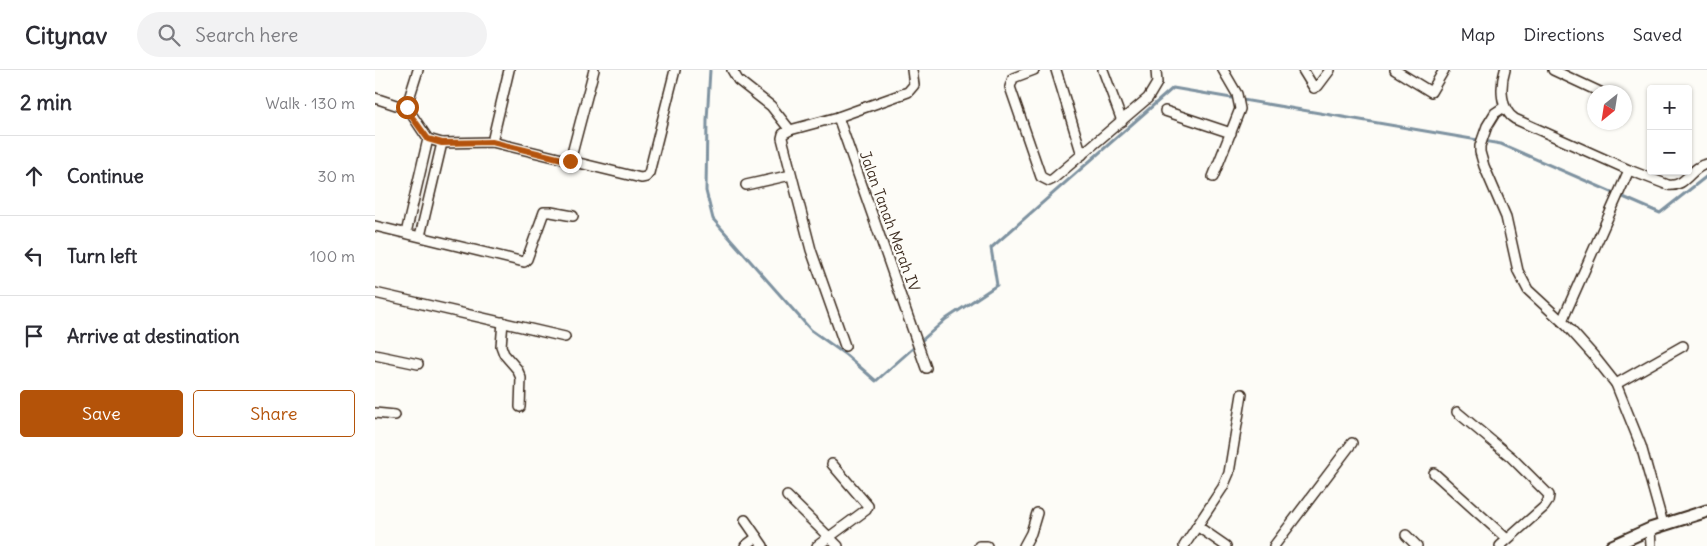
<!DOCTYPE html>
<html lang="en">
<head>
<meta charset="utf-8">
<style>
	body { margin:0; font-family:Delius,sans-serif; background:#f2f2f3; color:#2b2b33 }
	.controls { position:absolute; right:15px; top:15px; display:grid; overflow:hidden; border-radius:5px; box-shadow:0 1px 4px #0004 }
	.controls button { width:45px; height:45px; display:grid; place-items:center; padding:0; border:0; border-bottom:1px solid #e1e1e2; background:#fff; color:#2b2b33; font:25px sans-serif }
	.compass { position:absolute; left:1212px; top:15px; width:45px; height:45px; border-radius:50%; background:#fff; box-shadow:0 1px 4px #0004; rotate:210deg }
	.stop { position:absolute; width:15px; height:15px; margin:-11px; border:4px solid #b45309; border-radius:50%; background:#fff }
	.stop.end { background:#b45309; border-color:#fff; box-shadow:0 1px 5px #0008 }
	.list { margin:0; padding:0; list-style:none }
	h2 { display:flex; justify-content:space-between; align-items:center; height:65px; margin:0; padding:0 20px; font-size:21px }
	h2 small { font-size:16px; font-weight:400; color:#7c7c81 }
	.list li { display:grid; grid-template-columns:32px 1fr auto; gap:15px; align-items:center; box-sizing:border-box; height:80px; padding:0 20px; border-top:1px solid #e1e1e2 }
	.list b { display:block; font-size:19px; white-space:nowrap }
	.list em { font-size:16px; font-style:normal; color:#7c7c81 }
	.actions { display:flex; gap:10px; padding:15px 20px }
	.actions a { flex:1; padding:11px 0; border:1px solid #b45309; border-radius:5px; text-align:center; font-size:18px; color:#b45309 }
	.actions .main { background:#b45309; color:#fff }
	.icon { flex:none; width:28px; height:28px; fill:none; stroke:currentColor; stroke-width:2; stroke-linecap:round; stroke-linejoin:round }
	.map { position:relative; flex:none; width:1332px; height:476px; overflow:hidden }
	header { display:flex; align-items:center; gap:30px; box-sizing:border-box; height:70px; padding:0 25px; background:#fff; border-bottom:1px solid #e1e1e2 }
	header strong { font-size:24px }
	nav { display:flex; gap:28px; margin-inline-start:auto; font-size:18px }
	.search { width:350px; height:45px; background:#f2f2f3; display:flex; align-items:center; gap:12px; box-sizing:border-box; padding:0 18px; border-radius:28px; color:#7c7c81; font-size:19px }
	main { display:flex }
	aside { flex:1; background:#fff }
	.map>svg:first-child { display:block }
</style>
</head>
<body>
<header>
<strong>Citynav</strong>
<div class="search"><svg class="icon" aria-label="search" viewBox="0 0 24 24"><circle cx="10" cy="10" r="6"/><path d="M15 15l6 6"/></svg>Search here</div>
<nav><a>Map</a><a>Directions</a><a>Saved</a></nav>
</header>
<main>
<aside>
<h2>2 min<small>Walk · 130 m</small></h2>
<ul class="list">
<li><svg class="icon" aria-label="ahead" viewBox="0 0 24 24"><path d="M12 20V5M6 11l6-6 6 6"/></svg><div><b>Continue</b></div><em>30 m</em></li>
<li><svg class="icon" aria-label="left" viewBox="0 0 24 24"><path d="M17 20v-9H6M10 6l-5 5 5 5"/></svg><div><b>Turn left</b></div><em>100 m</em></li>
<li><svg class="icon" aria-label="arrive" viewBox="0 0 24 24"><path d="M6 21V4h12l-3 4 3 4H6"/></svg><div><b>Arrive at destination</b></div></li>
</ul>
<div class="actions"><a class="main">Save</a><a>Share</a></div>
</aside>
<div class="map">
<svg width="1332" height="476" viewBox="0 0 1332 476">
	<rect width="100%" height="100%" fill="#fdfcf7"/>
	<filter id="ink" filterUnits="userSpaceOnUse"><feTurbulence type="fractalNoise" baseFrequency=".02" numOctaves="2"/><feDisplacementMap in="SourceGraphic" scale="10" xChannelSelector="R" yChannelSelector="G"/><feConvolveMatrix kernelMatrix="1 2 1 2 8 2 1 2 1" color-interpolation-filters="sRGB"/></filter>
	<g filter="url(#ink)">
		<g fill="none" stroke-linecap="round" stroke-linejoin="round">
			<!-- stream -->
			<path stroke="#7e92a0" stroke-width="3" d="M335,0L332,50L331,121L338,149L436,260L471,285L501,311L571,249L622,215L616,178L798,18L1126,74L1285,143L1332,106"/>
			<!-- street casing -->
			<g stroke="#3b2a1e" stroke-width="12">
				<g id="street">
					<path d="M43,0L32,35L33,39L53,69L67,73L117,72L266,108L271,107L274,103L300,0"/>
					<path d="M357,0L363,10L396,36L415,60"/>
					<path d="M659,0L638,8L635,17L666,107L674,111L678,109L773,28L782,13L781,0"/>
					<path d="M681,0L707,85"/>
					<path d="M728,0L747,51"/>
					<path d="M928,0L939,18L943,16L955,0"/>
					<path d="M1020,0L1056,22L1069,0"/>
					<path d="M1130,0C1125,16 1125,40 1140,49L1254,100L1293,115C1311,118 1316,96 1332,94"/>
					<path d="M1178,0L1225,22"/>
					<path d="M0,28L33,39"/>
					<path d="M1129,37L1120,43L1112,56L1105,76V82L1109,96L1131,147L1143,201L1153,220L1192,256L1218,285L1241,314L1266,376L1288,454"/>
					<path d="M790,41L856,63"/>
					<path d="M463,47L551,298"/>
					<path d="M117,72L134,0"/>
					<path d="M195,91L219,0"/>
					<path d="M838,107L865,39L862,24L848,0"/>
					<path d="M371,115L416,105"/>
					<path d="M0,156L149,192L152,189L169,142H176L198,146"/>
					<path d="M31,163L53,69"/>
					<path d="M45,166L67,73"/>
					<path d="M0,223L190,267"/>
					<path d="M1187,251L1254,100"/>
					<path d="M128,252L126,276L129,284L142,299L146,308L145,337"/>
					<path d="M470,276L436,180L407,68L408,64L415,60L463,47L533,22L539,15L537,0"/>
					<path d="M0,285L43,294"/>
					<path d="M1241,314L1308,276"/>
					<path d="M1082,342L1136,387L1174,425L1173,431L1169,437L1125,476"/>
					<path d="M0,343L20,345"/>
					<path d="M1059,403L1132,469"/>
					<path d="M412,426L463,476"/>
					<path d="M370,450L388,476"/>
					<path d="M822,456L851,476"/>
					<path d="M1275,459L1276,476"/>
					<path d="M1031,465L1042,476"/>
					<path d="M370,476L382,467"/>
					<path d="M442,476L491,440L493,436L457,394"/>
					<path d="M604,476H612"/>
					<path d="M649,476L656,463L662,443"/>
					<path d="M809,476L848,417L854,403L867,324"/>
					<path d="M899,476L977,373"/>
				</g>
			</g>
			<!-- secondary casing -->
			<g stroke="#3b2a1e" stroke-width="15">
				<path id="secondary" d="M1237,476L1275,459L1332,441"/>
			</g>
			<!-- street -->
			<use href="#street" stroke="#fdfcf7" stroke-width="9"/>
			<!-- secondary -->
			<use href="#secondary" stroke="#fdfcf7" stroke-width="11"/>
		</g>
	</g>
	<g fill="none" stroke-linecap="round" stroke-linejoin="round" filter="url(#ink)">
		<!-- route -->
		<path stroke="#b45309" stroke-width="6" d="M32,37L34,43L53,69L67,73L117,72L195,91"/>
	</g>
	<g text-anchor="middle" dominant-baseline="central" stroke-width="4.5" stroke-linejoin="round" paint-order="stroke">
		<!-- street labels -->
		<g font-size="15" fill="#3b2a1e" stroke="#fdfcf7">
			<text transform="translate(515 151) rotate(70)">Jalan Tanah Merah IV</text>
		</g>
	</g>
</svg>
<div class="controls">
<button>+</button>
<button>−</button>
</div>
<svg class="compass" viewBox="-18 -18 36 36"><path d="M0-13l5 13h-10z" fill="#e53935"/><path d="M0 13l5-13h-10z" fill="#7c7c81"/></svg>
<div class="stop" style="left:32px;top:37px"></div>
<div class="stop end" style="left:195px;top:91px"></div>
</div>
</main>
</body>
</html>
